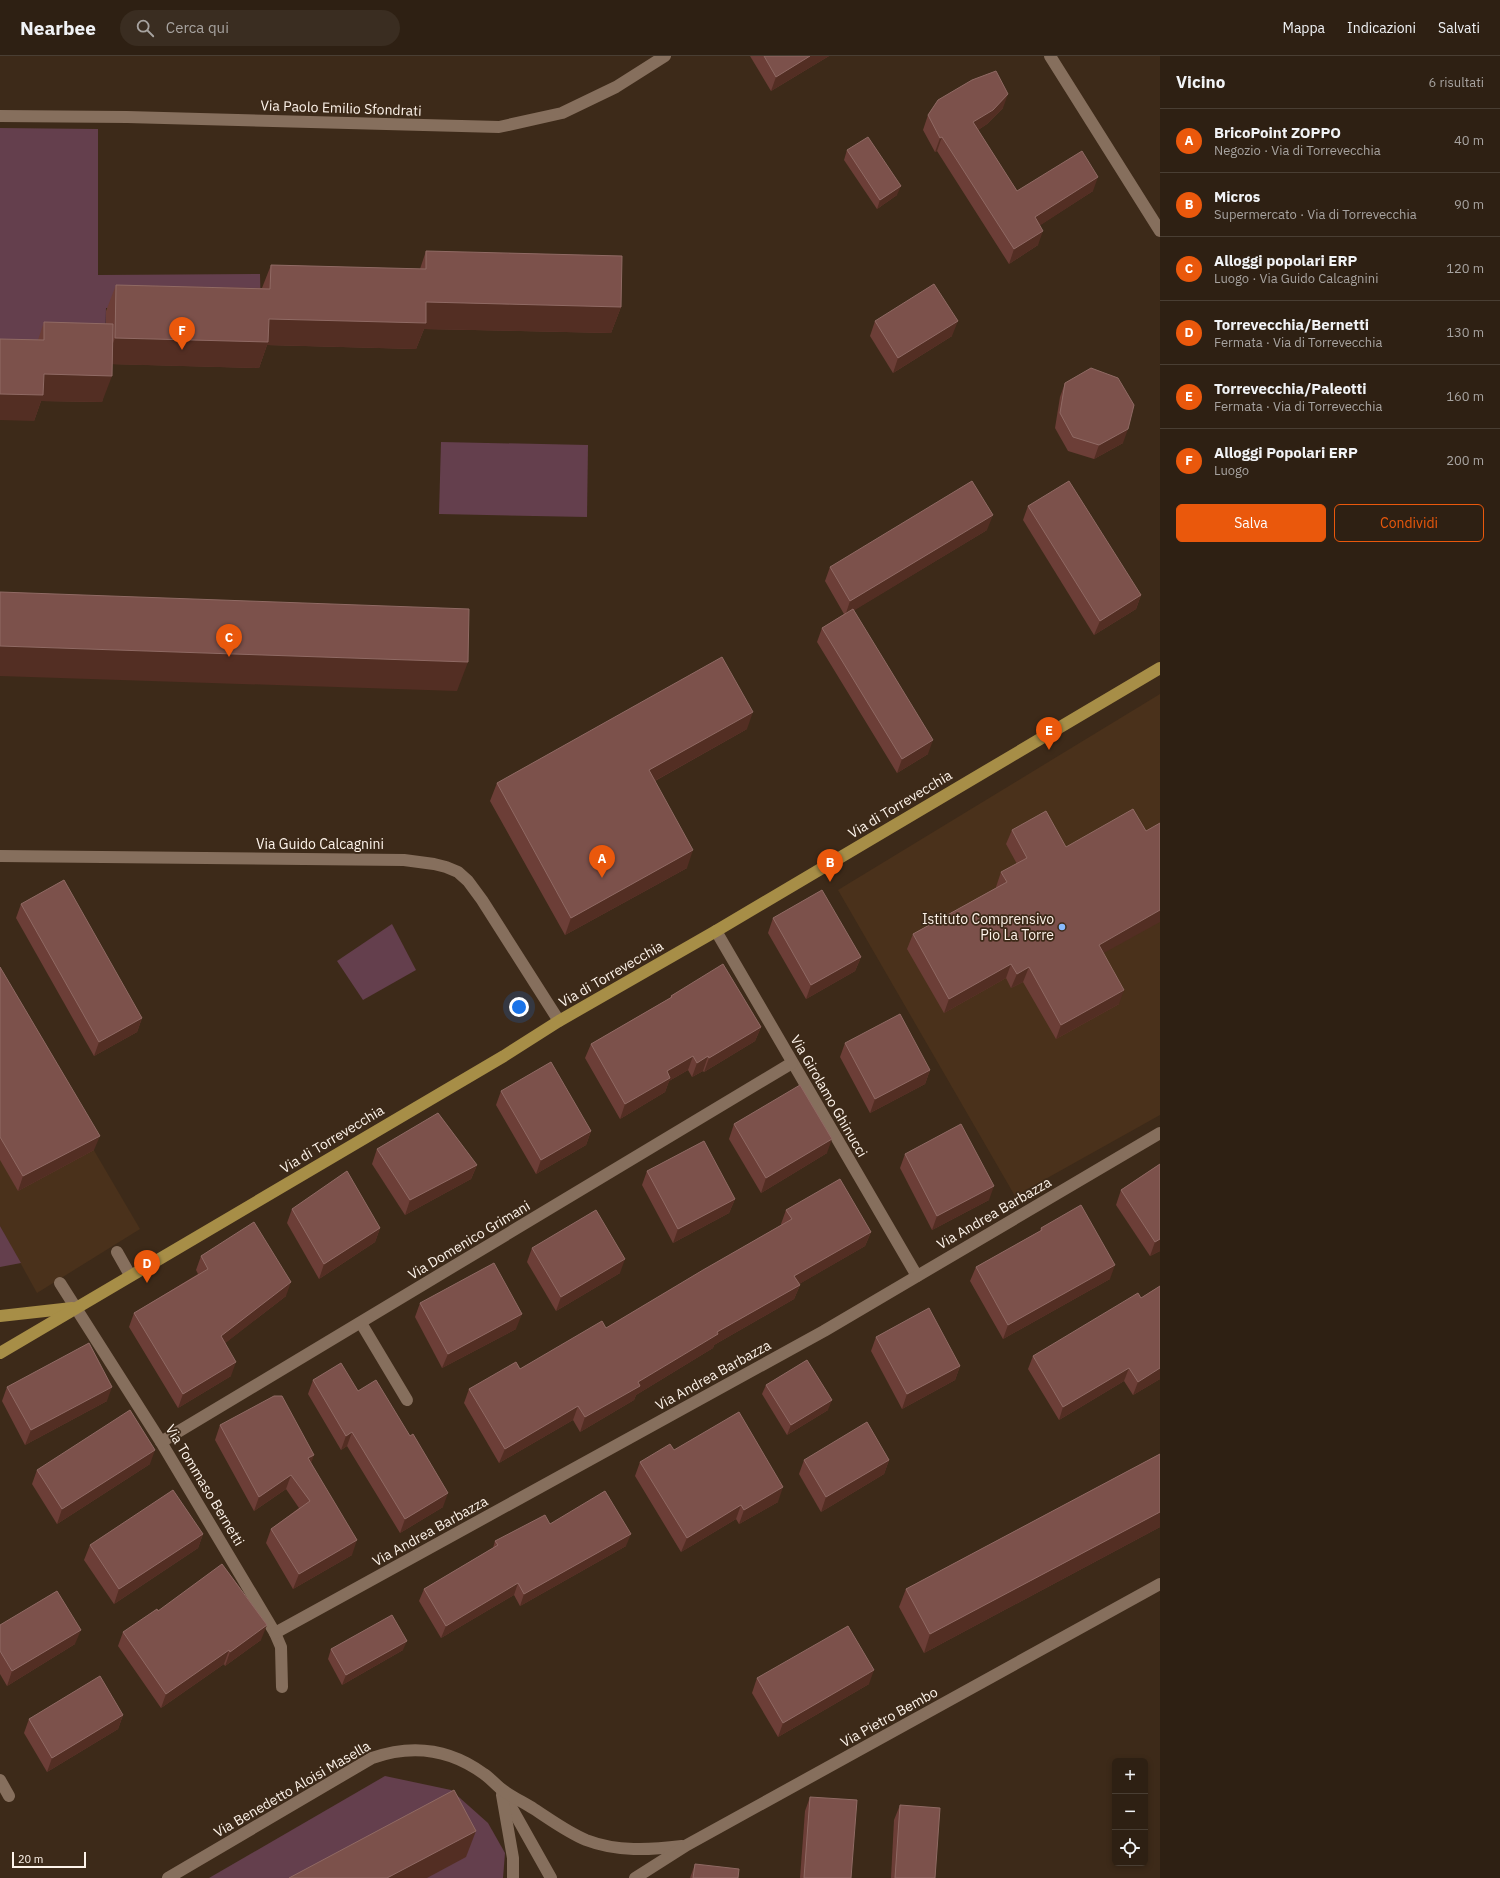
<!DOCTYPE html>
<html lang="it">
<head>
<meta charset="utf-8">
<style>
	body { margin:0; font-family:"IBM Plex Sans",sans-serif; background:#3a2d21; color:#f1f3f6 }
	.controls { position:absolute; right:12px; bottom:12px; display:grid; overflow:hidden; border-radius:6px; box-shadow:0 2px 6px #0003 }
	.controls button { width:36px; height:36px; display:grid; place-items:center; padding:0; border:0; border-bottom:1px solid #493e33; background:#2e2013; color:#f1f3f6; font:20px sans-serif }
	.scale { position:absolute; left:12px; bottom:10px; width:74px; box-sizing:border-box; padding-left:4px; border:2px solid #fdf3ea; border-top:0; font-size:11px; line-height:14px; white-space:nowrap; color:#fdf3ea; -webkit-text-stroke:3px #3d2a19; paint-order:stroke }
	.you { position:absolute; left:519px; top:951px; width:14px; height:14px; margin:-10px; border:3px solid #fff; border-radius:50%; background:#1a73e8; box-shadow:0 0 0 6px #1a73e833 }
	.badge { display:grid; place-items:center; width:26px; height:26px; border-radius:50%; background:#ea580c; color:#fff; font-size:13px; font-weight:700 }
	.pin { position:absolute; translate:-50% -33px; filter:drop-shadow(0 1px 2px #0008) }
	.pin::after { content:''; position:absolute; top:21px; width:14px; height:12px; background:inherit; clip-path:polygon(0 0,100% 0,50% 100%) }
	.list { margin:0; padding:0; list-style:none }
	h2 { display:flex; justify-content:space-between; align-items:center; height:52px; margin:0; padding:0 16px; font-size:17px }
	h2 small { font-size:13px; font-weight:400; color:#a7a3a0 }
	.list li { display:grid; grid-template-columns:26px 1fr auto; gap:12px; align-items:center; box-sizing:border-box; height:64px; padding:0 16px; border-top:1px solid #493e33 }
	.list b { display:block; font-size:15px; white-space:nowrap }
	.list p { margin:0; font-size:13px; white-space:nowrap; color:#a7a3a0 }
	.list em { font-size:13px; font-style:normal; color:#a7a3a0 }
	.actions { display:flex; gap:8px; padding:12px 16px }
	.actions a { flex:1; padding:9px 0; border:1px solid #ea580c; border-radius:6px; text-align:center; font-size:14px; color:#ea580c }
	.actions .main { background:#ea580c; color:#fff }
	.icon { flex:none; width:22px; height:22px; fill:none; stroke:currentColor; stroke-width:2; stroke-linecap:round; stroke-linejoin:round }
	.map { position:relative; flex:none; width:1160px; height:1822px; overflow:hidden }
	header { display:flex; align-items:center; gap:24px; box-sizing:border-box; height:56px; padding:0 20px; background:#2e2013; border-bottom:1px solid #493e33 }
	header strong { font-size:19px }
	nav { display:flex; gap:22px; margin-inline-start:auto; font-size:14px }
	.search { width:280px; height:36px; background:#3a2d21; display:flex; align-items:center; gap:10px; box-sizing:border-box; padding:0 14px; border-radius:22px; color:#a7a3a0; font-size:15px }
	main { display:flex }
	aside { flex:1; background:#2e2013 }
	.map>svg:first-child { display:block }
</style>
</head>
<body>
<header>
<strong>Nearbee</strong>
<div class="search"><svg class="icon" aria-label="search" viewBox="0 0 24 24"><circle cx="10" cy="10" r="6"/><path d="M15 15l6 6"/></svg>Cerca qui</div>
<nav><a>Mappa</a><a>Indicazioni</a><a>Salvati</a></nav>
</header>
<main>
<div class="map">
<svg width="1160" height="1822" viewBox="0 0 1160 1822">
	<rect width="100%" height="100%" fill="#3d2a19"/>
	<!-- built -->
	<g fill="#4a311b">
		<path d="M1160,638V1059L1015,1140L838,834Z"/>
		<path d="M0,934L140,1173L37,1237L0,1170Z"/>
	</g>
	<!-- green -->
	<g fill="#643f4d">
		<path d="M0,72L98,73V219L260,218L261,259L106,252L105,294L0,309Z"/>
		<path d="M441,386L588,389L587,461L439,458Z"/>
		<path d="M392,868L416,914L363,944L337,905Z"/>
		<path d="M0,1170L21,1207L0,1211Z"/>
		<path d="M385,1720L451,1734L488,1767L505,1797L503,1822H209Z"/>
	</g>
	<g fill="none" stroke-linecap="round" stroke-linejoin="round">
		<!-- minor -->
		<g stroke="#866f5d" stroke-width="12">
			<path d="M1050,0L1160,175"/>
			<path d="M0,60L127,61L499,71L562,57L616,31L665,0"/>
			<path d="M0,800L404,804L434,808L446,811L458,816L468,825L482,844L559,965"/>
			<path d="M716,875L917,1220"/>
			<path d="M117,1196L130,1219"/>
			<path d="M60,1227L161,1386L275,1577L281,1591L282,1631"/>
			<path d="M361,1267L407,1344"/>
			<path d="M161,1386L792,1007"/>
			<path d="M275,1577L824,1275L1160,1077"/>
			<path d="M0,1724L9,1740"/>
			<path d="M501,1733L551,1822"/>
			<path d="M502,1739L513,1802V1822"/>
			<path d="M168,1822L372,1702C412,1688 450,1693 484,1718C490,1722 495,1728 500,1732C510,1740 523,1746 534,1753C551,1764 567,1776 586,1784C617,1796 650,1794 682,1790"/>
			<path d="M635,1822L687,1789L1160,1528"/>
		</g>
		<!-- major -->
		<g stroke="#a78e47" stroke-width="12">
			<path d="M0,1260L72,1252"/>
			<path d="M0,1297L504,1000L559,965L716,875L1160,612"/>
		</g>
	</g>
	<!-- wall -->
	<g fill="#6c3e37">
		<path d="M750,0H829L771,35Z"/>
		<path d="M1003,52L987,68L978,74L1017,135H1093L1040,169L1038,189L1009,208L937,95L935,96L923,74L928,59Z"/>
		<path d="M847,94L897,139L877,153L844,104Z"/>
		<path d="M426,195L621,251L611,277L424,273L416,293L267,289L259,312L112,308L102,346L41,345L34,365L38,284L44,266L106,268V255L116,229L262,232L271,209L420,213Z"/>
		<path d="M875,265L952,280L893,317L870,280Z"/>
		<path d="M1065,327L1123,387L1094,403L1068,395L1055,372L1060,341Z"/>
		<path d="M1028,450L1141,539L1136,553L1094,579L1023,464Z"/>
		<path d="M987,474L854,554L928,698L897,717L817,586L822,572L844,558L825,525L830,511Z"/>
		<path d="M747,673L655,725L687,812L565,879L490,745L497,727Z"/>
		<path d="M1012,774L1103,897L1119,948L1056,983L1023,926L1011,932L1006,922L944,957L907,893L913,878L996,832V831L1001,816L1017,808L1006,788Z"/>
		<path d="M21,848L142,962L137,976L94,1000L16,862Z"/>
		<path d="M773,862L861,901L855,915L806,943L768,877Z"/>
		<path d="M0,911L94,1094L18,1135L0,1104Z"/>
		<path d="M671,940L761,971L755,985L704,1016L703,1015L692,1021L688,1014L669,1025L665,1036L620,1063L585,1002L591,988L670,942Z"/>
		<path d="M845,987L930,1014L925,1028L870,1057L840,1001Z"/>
		<path d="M501,1035L591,1075L586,1089L536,1118L496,1049Z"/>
		<path d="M734,1068L827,1097L761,1137L729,1083Z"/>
		<path d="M377,1093L477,1109L471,1123L405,1159L372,1108Z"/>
		<path d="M905,1098L989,1144L932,1174L900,1112Z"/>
		<path d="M1160,1108V1195L1150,1200L1116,1149L1121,1134Z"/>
		<path d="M647,1115L735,1143L729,1157L673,1187L642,1129Z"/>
		<path d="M292,1153L380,1172L375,1186L319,1223L287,1167Z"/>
		<path d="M786,1154L871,1176L865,1190L799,1228L800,1229L794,1243L714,1289L713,1292L636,1339L634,1344L580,1376L573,1364L499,1407L464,1347L469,1333L520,1313L606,1272L781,1169V1168Z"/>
		<path d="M1041,1172L1110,1223L1003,1283L970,1225L976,1211L1040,1175Z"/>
		<path d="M532,1192L620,1217L556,1255L527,1206Z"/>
		<path d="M201,1200L286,1240L225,1287L231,1320L178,1352L129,1271L134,1257L198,1218L196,1214Z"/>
		<path d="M1160,1230V1323L1133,1339L1124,1325L1059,1364L1028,1313L1033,1300L1141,1242Z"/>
		<path d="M420,1247L516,1273L442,1312L415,1261Z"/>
		<path d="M876,1281L960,1310L955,1324L902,1353L871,1295Z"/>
		<path d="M313,1324L358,1335L443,1451L400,1477L347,1390L341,1394L308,1338Z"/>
		<path d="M766,1329L828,1354L787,1379L762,1338Z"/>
		<path d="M7,1331L107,1345L25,1389L2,1345Z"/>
		<path d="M220,1369L311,1407L352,1499L293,1533L266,1487L271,1473L299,1452L286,1433L254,1455L215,1384Z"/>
		<path d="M674,1394L778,1446L739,1468L736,1463L681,1496L635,1420L640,1406Z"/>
		<path d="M1160,1398V1471L924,1597L899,1551L906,1533Z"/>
		<path d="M804,1404H889L884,1418L821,1456L799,1418Z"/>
		<path d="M150,1408L57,1468L32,1428L37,1414Z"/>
		<path d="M550,1468L626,1490L520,1550L514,1539L441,1582L419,1545L424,1533L493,1492L495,1485Z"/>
		<path d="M203,1478L198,1492L114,1548L84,1504L90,1489Z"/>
		<path d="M158,1555L261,1584L225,1610L224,1608L161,1652L118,1590L123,1576Z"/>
		<path d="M0,1569L75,1588L7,1630L0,1618Z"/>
		<path d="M331,1593L403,1594L342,1629L328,1603Z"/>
		<path d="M757,1622L869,1628L778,1681L752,1637Z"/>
		<path d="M123,1659L118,1673L47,1716L24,1677L29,1663Z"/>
		<path d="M810,1741L851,1822H800L805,1755Z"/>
		<path d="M900,1749L935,1822H891L894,1764Z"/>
		<path d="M695,1808L738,1822H690Z"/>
	</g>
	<!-- shaded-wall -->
	<g fill="#532e23">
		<path d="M810,0H829L771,35L776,21Z"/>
		<path d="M1008,38L1003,52L987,68L968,81L973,66Z"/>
		<path d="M942,81L937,95L935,96L940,82Z"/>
		<path d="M1098,121L1093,135L1030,176L1035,161Z"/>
		<path d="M901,130L897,139L877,153L880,144Z"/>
		<path d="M1043,175L1038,189L1009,208L1014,193Z"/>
		<path d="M426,246L621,251L611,277L424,273L416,293L267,289L259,312L105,308L115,282L269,263Z"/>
		<path d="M958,265L952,280L893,317L898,302Z"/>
		<path d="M44,318L112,320L102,346L41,345L34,365L0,364V338Z"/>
		<path d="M1128,373L1123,387L1094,403L1099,389Z"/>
		<path d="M993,459L987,474L845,560L850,545Z"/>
		<path d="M1141,539L1136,553L1094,579L1100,565Z"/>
		<path d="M0,590L468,606L457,635L0,620Z"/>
		<path d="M753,656L747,673L642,732L649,714Z"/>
		<path d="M933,684L928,698L897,717L902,703Z"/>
		<path d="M693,794L687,812L565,879L571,862Z"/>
		<path d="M1160,854V866L1093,903L1099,889Z"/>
		<path d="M861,901L855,915L806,943L811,929Z"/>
		<path d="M1011,908L1006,922L944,957L949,943Z"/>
		<path d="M1029,911L1023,926L1011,932L1017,918Z"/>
		<path d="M1124,934L1119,948L1056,983L1061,969Z"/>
		<path d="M142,962L137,976L94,1000L99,986Z"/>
		<path d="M761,971L755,985L704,1016L709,1002Z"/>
		<path d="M693,1000L688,1014L669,1025L665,1036L620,1063L625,1048L667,1015Z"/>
		<path d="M708,1000L703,1015L692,1021L697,1007Z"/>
		<path d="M930,1014L925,1028L870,1057L875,1043Z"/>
		<path d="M591,1075L586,1089L536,1118L541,1104Z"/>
		<path d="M100,1080L94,1094L18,1135L23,1120Z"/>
		<path d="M832,1083L827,1097L761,1137L766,1122Z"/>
		<path d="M477,1109L471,1123L405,1159L410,1144Z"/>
		<path d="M994,1130L989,1144L932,1174L937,1160Z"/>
		<path d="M735,1143L729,1157L673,1187L678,1173Z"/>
		<path d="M380,1172L375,1186L319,1223L324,1208Z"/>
		<path d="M871,1176L865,1190L789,1234L794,1220Z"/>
		<path d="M1160,1183V1195L1150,1200L1155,1186Z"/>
		<path d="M625,1203L620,1217L556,1255L561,1241Z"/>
		<path d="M1115,1209L1110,1223L1003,1283L1008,1269Z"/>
		<path d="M291,1226L286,1240L215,1295L221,1280Z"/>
		<path d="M800,1229L794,1243L714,1289L713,1292L636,1339L634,1344L580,1376L585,1361L638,1326L717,1276Z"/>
		<path d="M522,1258L516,1273L442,1312L448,1298Z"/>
		<path d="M236,1306L231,1320L178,1352L183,1338Z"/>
		<path d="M960,1310L955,1324L902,1353L907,1338Z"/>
		<path d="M1129,1312L1124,1325L1059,1364L1063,1351Z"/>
		<path d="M1160,1312V1323L1133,1339L1138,1326Z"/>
		<path d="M112,1331L107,1345L25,1389L31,1374Z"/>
		<path d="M832,1344L828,1354L787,1379L791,1369Z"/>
		<path d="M578,1350L573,1364L499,1407L505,1393Z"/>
		<path d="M352,1376L347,1390L341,1394L346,1380Z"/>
		<path d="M155,1394L150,1408L57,1468L62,1453Z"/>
		<path d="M314,1399L309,1413L308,1402Z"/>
		<path d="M889,1404L884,1418L821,1456L826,1441Z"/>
		<path d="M291,1419L286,1433L254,1455L259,1441Z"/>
		<path d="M783,1431L778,1446L739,1468L744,1454Z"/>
		<path d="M448,1437L443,1451L400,1477L405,1463Z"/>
		<path d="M741,1449L736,1463L681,1496L687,1482Z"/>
		<path d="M1160,1456V1471L924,1597L930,1578Z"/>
		<path d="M203,1478L198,1492L114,1548L119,1533Z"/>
		<path d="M631,1478L626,1490L520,1550L524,1538Z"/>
		<path d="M357,1484L352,1499L293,1533L299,1518Z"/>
		<path d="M518,1527L514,1539L441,1582L446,1570Z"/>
		<path d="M267,1569L261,1584L225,1610L230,1596Z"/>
		<path d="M81,1574L75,1588L7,1630L12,1615Z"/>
		<path d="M407,1585L403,1594L342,1629L346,1619Z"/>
		<path d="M229,1594L224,1608L161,1652L166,1638Z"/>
		<path d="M874,1614L869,1628L778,1681L783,1667Z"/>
		<path d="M123,1659L118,1673L47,1716L52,1702Z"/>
		<path d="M476,1775L466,1801L427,1822H387Z"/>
	</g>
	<!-- building -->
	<g fill="#7c514b" stroke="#906a64">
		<path d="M764,0H810L776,21Z"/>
		<path d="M996,15L1008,38L993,54L973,66L1017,135L1082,95L1098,121L1035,161L1043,175L1014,193L942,81L940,82L928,59L938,44L972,24Z"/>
		<path d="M868,81L901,130L880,144L847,94Z"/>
		<path d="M426,195L622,200L621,251L426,246V267L269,263L268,286L115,282L116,229L270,233L271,209L426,213Z"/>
		<path d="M934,228L958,265L898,302L875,265Z"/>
		<path d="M44,266L113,268L112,320L44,318L43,339L0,338V283L44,284Z"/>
		<path d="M1091,312L1118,322L1134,349L1128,373L1099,389L1073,381L1060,357L1065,327Z"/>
		<path d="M972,425L993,459L850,545L830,511Z"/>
		<path d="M1069,425L1141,539L1100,565L1028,450Z"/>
		<path d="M0,536L469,553L468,606L0,590Z"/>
		<path d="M853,553L933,684L902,703L822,572Z"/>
		<path d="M722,601L753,656L649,714L693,794L571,862L497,727Z"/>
		<path d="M1133,753L1146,775L1160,767V854L1099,889L1124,934L1061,969L1029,911L1017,918L1011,908L949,943L913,878L1007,826L1001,816L1027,802L1012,774L1046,755L1066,791Z"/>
		<path d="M64,824L142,962L99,986L21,848Z"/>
		<path d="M822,834L861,901L811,929L773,862Z"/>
		<path d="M723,908L761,971L709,1002L708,1000L697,1007L693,1000L667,1015L670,1022L625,1048L591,988L672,941L671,940Z"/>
		<path d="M0,911L100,1080L23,1120L0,1081Z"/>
		<path d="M900,958L930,1014L875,1043L845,987Z"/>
		<path d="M551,1006L591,1075L541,1104L501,1035Z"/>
		<path d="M800,1029L832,1083L766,1122L734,1068Z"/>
		<path d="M438,1057L477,1109L410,1144L377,1093Z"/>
		<path d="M961,1068L994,1130L937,1160L905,1098Z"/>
		<path d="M704,1085L735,1143L678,1173L647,1115Z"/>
		<path d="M1160,1108V1183L1155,1186L1121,1134Z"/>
		<path d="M347,1115L380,1172L324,1208L292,1153Z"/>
		<path d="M840,1123L871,1176L794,1220L800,1229L717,1276L718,1278L638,1326L640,1330L585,1361L578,1350L505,1393L469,1333L516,1306L520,1313L602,1265L606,1272L703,1214L792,1163L786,1154Z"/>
		<path d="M1081,1149L1115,1209L1008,1269L976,1211L1042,1174L1041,1172Z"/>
		<path d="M596,1154L625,1203L561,1241L532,1192Z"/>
		<path d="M254,1166L291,1226L221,1280L236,1306L183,1338L134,1257L208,1213L201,1200Z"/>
		<path d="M494,1207L522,1258L448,1298L420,1247Z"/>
		<path d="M1160,1230V1312L1138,1326L1129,1312L1063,1351L1033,1300L1138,1237L1141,1242Z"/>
		<path d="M929,1252L960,1310L907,1338L876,1281Z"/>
		<path d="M89,1287L112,1331L31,1374L7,1331Z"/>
		<path d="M807,1304L832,1344L791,1369L766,1329Z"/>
		<path d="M341,1307L358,1335L376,1324L410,1380L413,1378L448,1437L405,1463L352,1376L346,1380L313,1324Z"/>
		<path d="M274,1340H282L314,1399L308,1402L357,1484L299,1518L271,1473L310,1445L291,1419L259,1441L220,1369Z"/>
		<path d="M130,1354L155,1394L62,1453L37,1414Z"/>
		<path d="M739,1356L783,1431L744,1454L741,1449L687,1482L640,1406L670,1388L674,1394Z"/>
		<path d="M867,1366L889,1404L826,1441L804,1404Z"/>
		<path d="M1160,1398V1456L930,1578L906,1533Z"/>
		<path d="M173,1434L203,1478L119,1533L90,1489Z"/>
		<path d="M605,1435L631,1478L524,1538L518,1527L446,1570L424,1533L498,1489L495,1485L545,1459L550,1468Z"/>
		<path d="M222,1508L267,1569L230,1596L229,1594L166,1638L123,1576L157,1553L158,1555Z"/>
		<path d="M57,1535L81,1574L12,1615L0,1595V1569Z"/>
		<path d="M392,1559L407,1585L346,1619L331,1593Z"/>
		<path d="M848,1570L874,1614L783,1667L757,1622Z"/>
		<path d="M100,1620L123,1659L52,1702L29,1663Z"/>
		<path d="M454,1734L476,1775L387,1822H289Z"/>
		<path d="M810,1741L857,1744L851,1822H804Z"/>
		<path d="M900,1749L940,1752L935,1822H895Z"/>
		<path d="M695,1808L739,1813L738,1822H693Z"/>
	</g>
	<!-- markers -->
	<circle fill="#88bafc" stroke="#3d2a19" stroke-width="1.5" cx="1062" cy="871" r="4"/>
	<g text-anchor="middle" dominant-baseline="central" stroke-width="3.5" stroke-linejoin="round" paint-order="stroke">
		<!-- street labels -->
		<g font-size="14" fill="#fdf3ea" stroke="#3d2a19">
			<text transform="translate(341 52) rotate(2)">Via Paolo Emilio Sfondrati</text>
			<text transform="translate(900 748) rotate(-31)">Via di Torrevecchia</text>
			<text x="320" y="788">Via Guido Calcagnini</text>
			<text transform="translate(611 918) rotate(-30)">Via di Torrevecchia</text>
			<text transform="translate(829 1040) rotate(60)">Via Girolamo Ghinucci</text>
			<text transform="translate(332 1083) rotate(-31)">Via di Torrevecchia</text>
			<text transform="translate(994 1157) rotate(-30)">Via Andrea Barbazza</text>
			<text transform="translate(469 1184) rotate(-31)">Via Domenico Grimani</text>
			<text transform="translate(713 1319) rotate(-29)">Via Andrea Barbazza</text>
			<text transform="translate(205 1429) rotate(59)">Via Tommaso Bernetti</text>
			<text transform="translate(430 1475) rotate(-29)">Via Andrea Barbazza</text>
			<text transform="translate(889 1661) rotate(-29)">Via Pietro Bembo</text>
			<text transform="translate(292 1733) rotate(-30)">Via Benedetto Aloisi Masella</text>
		</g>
		<!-- poi labels -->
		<g font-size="14" fill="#fdf3ea" stroke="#3d2a19" text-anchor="end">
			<text x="1054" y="863">Istituto Comprensivo<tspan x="1054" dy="16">Pio La Torre</tspan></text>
		</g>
	</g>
</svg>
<div class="controls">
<button>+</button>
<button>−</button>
<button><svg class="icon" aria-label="locate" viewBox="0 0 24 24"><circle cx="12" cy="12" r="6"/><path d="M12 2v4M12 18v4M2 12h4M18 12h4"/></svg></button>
</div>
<div class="scale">20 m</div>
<div class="you"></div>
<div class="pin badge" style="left:602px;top:822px">A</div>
<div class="pin badge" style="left:830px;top:826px">B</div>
<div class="pin badge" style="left:229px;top:601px">C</div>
<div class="pin badge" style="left:147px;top:1227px">D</div>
<div class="pin badge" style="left:1049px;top:694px">E</div>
<div class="pin badge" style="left:182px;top:294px">F</div>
</div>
<aside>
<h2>Vicino<small>6 risultati</small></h2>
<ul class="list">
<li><span class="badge">A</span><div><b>BricoPoint ZOPPO</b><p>Negozio · Via di Torrevecchia</p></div><em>40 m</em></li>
<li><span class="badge">B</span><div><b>Micros</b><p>Supermercato · Via di Torrevecchia</p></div><em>90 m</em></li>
<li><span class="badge">C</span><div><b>Alloggi popolari ERP</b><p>Luogo · Via Guido Calcagnini</p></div><em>120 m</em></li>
<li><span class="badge">D</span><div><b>Torrevecchia/Bernetti</b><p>Fermata · Via di Torrevecchia</p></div><em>130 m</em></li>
<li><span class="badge">E</span><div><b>Torrevecchia/Paleotti</b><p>Fermata · Via di Torrevecchia</p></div><em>160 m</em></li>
<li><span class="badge">F</span><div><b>Alloggi Popolari ERP</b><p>Luogo</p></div><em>200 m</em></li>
</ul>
<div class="actions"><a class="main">Salva</a><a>Condividi</a></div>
</aside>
</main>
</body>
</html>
